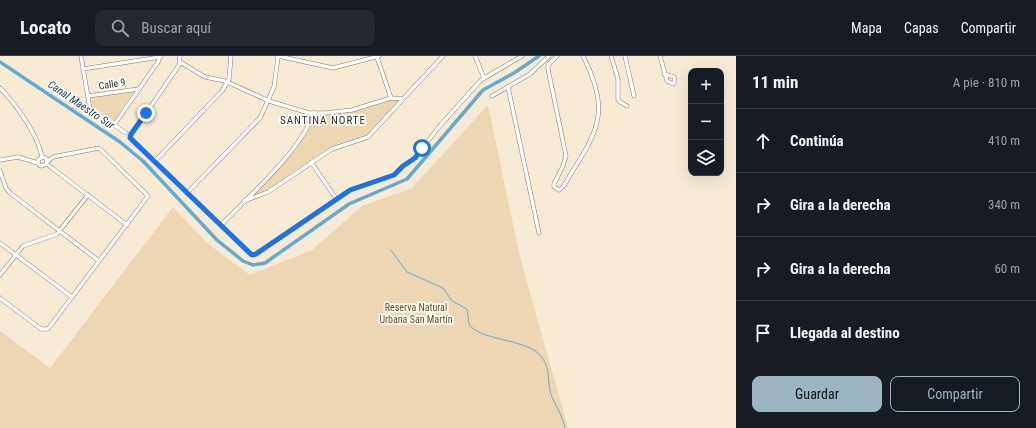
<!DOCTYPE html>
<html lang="es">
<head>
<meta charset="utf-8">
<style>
	body { margin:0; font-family:"Roboto Condensed",sans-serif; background:#242831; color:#f1f3f6 }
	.controls { position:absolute; right:12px; top:12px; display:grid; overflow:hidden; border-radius:8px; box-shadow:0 4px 16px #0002 }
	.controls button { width:36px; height:36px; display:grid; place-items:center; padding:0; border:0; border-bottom:1px solid #363941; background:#171b24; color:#f1f3f6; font:20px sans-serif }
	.stop { position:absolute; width:12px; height:12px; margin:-9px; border:3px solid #1a73e8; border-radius:50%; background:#fff }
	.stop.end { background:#1a73e8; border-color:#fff; box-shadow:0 1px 4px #0008 }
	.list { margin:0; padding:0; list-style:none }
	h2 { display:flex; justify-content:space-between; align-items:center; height:52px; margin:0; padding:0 16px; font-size:17px }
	h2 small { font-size:13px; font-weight:400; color:#9ea1a6 }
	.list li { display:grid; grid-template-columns:26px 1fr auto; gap:12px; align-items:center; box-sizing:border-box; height:64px; padding:0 16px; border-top:1px solid #363941 }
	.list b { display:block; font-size:15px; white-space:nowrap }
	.list em { font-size:13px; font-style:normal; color:#9ea1a6 }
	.actions { display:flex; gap:8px; padding:12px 16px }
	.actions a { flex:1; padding:9px 0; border:1px solid #9bb5c3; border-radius:8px; text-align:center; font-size:14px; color:#9bb5c3 }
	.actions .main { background:#9bb5c3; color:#111 }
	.icon { flex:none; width:22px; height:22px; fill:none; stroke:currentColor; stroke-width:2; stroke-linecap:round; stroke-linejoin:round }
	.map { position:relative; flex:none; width:736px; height:372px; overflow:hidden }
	header { display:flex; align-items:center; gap:24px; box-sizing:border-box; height:56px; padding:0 20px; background:#171b24; border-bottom:1px solid #363941 }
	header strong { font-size:19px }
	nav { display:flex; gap:22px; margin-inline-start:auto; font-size:14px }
	.search { width:280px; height:36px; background:#242831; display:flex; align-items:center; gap:10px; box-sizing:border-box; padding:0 14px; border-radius:8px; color:#9ea1a6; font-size:15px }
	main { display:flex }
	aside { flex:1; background:#171b24 }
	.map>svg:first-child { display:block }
</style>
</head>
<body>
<header>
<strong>Locato</strong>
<div class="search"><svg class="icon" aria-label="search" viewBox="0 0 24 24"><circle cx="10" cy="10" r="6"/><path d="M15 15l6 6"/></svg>Buscar aquí</div>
<nav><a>Mapa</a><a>Capas</a><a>Compartir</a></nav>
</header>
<main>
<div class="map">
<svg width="736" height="372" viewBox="0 0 736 372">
	<rect width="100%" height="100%" fill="#f8ebd6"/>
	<!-- green -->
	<g fill="#edd6b2">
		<path d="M133,36L114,65L93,51L91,44L93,41Z"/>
		<path d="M397,43L399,45L369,78L330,91L268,134L253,141V139L300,85L314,60L353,55Z"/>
		<path d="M488,49L519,197L568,372H0V275L50,312L173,151L207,187L250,219L312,194L362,150L412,132Z"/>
	</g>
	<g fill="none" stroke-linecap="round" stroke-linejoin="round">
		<!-- stream -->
		<path stroke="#66abcd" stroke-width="1" d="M391,194L407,216L443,232L452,245L467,253C468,257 468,264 469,268C478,284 524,283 539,298C552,311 546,326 552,341C557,352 562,359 565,372"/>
		<!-- canal -->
		<path stroke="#66abcd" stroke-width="3.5" d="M0,6L120,86L143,105L217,184L243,205L253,209L265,207L349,148L407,123L483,34L514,17L539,0"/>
		<!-- street casing -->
		<g stroke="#847866" stroke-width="4.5">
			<g id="street">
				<path d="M81,0L90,53L126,77"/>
				<path d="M180,0L179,9L130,81L250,198L254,199L351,134L394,119L403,110L415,102L438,72L481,24L522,0"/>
				<path d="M278,0L333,12L379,0"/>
				<path d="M475,0L484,22"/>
				<path d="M557,0L548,9V13L566,100L563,110L554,128V131L559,134C566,130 569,120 573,114C603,71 607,47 583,0"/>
				<path d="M611,0L618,23V43L620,46L627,50"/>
				<path d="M625,0L634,40"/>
				<path d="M660,0L667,25L673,28L675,24L674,21L664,18"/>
				<path d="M377,1L391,42L403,43L443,0"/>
				<path d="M180,6L205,21L225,25L269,45L309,57H326L352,54L391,42"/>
				<path d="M83,13L160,1"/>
				<path d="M508,31L539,177"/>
				<path d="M0,32C16,48 38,79 42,101"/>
				<path d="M88,40L139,33"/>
				<path d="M492,40L530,18L549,0"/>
				<path d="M114,69L158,6L160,0"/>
				<path d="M0,104L18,101L38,107"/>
				<path d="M155,105L222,35L229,23L231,0"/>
				<path d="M311,106L337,144"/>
				<path d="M47,108L41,110L39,109L38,104L42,101L46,102L47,108L52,112L127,169"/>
				<path d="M0,115L6,132L10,137L99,205"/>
				<path d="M187,137L260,62L274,31L278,1"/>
				<path d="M244,145L268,136L332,93L368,81L403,43"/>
				<path d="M221,169C247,142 304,92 313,57"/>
				<path d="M0,187L72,241"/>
				<path d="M0,219L23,190L57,178L88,139"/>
				<path d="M0,242L41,273H48L148,140L99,92L53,101L48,105"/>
			</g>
		</g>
		<!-- street -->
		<use href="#street" stroke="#fff" stroke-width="3.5"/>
	</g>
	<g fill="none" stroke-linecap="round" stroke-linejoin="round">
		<!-- route -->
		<path stroke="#1a73e8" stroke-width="5" d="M146,57L131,78L130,82L252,199L256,198L350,134L394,119L403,110L415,102L422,92"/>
	</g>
	<g text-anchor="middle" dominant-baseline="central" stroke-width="3.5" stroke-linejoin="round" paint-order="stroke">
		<!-- street labels -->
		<g font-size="10" fill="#322d25" stroke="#fff">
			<text transform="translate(112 28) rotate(-9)">Calle 9</text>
		</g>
		<!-- park labels -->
		<g font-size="10" fill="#6d4c00" stroke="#fff">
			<text x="416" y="251">Reserva Natural<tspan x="416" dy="12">Urbana San Martín</tspan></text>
		</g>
		<!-- water labels -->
		<g font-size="11" font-style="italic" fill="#183847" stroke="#fff">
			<text transform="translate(81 49) rotate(34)">Canal Maestro Sur</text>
		</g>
		<!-- neighbourhood labels -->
		<g font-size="11" letter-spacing="1" fill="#322d25" stroke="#fff">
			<text x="323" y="64">SANTINA NORTE</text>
		</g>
	</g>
</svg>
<div class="controls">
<button>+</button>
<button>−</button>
<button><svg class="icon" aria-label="layers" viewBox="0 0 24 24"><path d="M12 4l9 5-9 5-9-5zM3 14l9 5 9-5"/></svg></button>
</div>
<div class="stop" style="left:422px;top:92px"></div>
<div class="stop end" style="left:146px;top:57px"></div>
</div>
<aside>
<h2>11 min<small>A pie · 810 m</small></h2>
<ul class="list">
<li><svg class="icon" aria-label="ahead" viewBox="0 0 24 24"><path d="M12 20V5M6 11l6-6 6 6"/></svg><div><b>Continúa</b></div><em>410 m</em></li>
<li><svg class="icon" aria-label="right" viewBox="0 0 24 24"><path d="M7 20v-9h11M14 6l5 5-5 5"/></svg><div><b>Gira a la derecha</b></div><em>340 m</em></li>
<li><svg class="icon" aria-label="right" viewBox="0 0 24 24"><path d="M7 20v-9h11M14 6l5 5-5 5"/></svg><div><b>Gira a la derecha</b></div><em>60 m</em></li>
<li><svg class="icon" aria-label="arrive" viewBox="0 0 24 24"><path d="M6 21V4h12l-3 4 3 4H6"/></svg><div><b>Llegada al destino</b></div></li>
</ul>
<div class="actions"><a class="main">Guardar</a><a>Compartir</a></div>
</aside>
</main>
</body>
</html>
